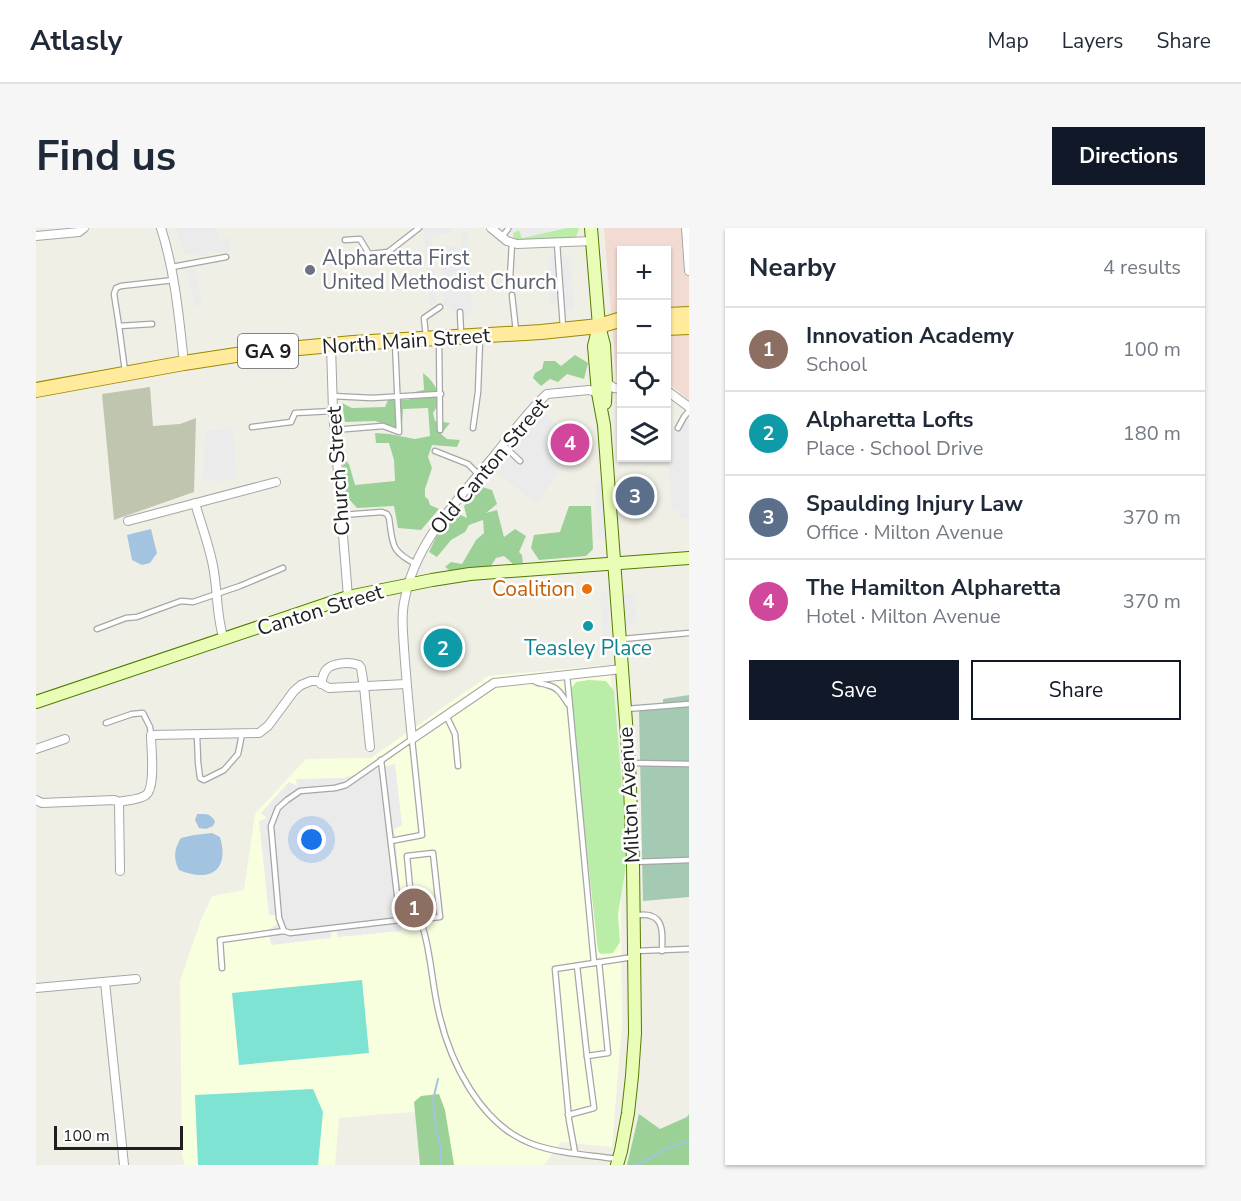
<!DOCTYPE html>
<html lang="en">
<head>
<meta charset="utf-8">
<style>
	body { margin:0; font-family:"Nunito Sans",sans-serif; background:#f6f6f7; color:#1f2937 }
	.controls { position:absolute; right:18px; top:18px; display:grid; overflow:hidden; border-radius:0px; box-shadow:0 2px 4px #0004 }
	.controls button { width:54px; height:54px; display:grid; place-items:center; padding:0; border:0; border-bottom:2px solid #e0e1e3; background:#fff; color:#1f2937; font:30px sans-serif }
	.scale { position:absolute; left:18px; bottom:15px; width:129px; box-sizing:border-box; padding-left:6px; border:3px solid #1f1f1f; border-top:0; font-size:16px; line-height:21px; white-space:nowrap; color:#1f1f1f; -webkit-text-stroke:4px #fff; paint-order:stroke }
	.you { position:absolute; left:276px; top:612px; width:21px; height:21px; margin:-15px; border:4px solid #fff; border-radius:50%; background:#1a73e8; box-shadow:0 0 0 9px #1a73e833 }
	.badge { display:grid; place-items:center; width:39px; height:39px; border-radius:50%; background:#111827; color:#fff; font-size:20px; font-weight:700 }
	.pin { position:absolute; translate:-50% -50%; border:3px solid #fff; box-shadow:0 2px 6px #0006 }
	.list { margin:0; padding:0; list-style:none }
	h2 { display:flex; justify-content:space-between; align-items:center; height:78px; margin:0; padding:0 24px; font-size:26px }
	h2 small { font-size:20px; font-weight:400; color:#747a83 }
	.list li { display:grid; grid-template-columns:39px 1fr auto; gap:18px; align-items:center; box-sizing:border-box; height:84px; padding:0 24px; border-top:2px solid #e0e1e3 }
	.list b { display:block; font-size:22px; white-space:nowrap }
	.list p { margin:0; font-size:20px; white-space:nowrap; color:#747a83 }
	.list em { font-size:20px; font-style:normal; color:#747a83 }
	.actions { display:flex; gap:12px; padding:18px 24px }
	.actions a { flex:1; padding:14px 0; border:2px solid #111827; border-radius:0px; text-align:center; font-size:21px; color:#111827 }
	.actions .main { background:#111827; color:#fff }
	.icon { flex:none; width:33px; height:33px; fill:none; stroke:currentColor; stroke-width:2; stroke-linecap:round; stroke-linejoin:round }
	.map { position:relative; flex:none; width:653px; height:937px; overflow:hidden; border-radius:0px }
	header { display:flex; align-items:center; gap:36px; box-sizing:border-box; height:84px; padding:0 30px; background:#fff; border-bottom:2px solid #e0e1e3 }
	header strong { font-size:28px }
	nav { display:flex; gap:33px; margin-inline-start:auto; font-size:21px }
	.intro { display:flex; align-items:center; justify-content:space-between; box-sizing:border-box; height:144px; padding:0 36px }
	h1 { margin:0; font-size:42px }
	.button { padding:15px 27px; border-radius:0px; background:#111827; color:#fff; font-size:21px; font-weight:700 }
	main { display:flex; gap:36px; padding:0 36px }
	aside { flex:1; background:#fff; border-radius:0px; box-shadow:0 2px 4px #0004 }
	.map>svg:first-child { display:block }
</style>
</head>
<body>
<header>
<strong>Atlasly</strong>
<nav><a>Map</a><a>Layers</a><a>Share</a></nav>
</header>
<div class="intro"><h1>Find us</h1><a class="button">Directions</a></div>
<main>
<div class="map">
<svg width="653" height="937" viewBox="0 0 653 937">
	<rect width="100%" height="100%" fill="#f0efe5"/>
	<!-- commercial -->
	<path fill="#f2dbd3" d="M568,0H653V172L633,156H631L630,22H586V159H581Z"/>
	<!-- education -->
	<path fill="#f8ffdf" d="M574,437L584,587L586,796L576,919L525,914L508,937H418L408,882L348,886L303,890L299,937H149L146,927L144,753L165,692L176,668L208,662L219,586L270,531L335,530L452,448Z"/>
	<!-- construction -->
	<path fill="#c0c5af" d="M114,159L117,198L144,196L160,190L158,264L78,292L66,166Z"/>
	<!-- grass -->
	<g fill="#baeda8">
		<path d="M530,0H543L540,9L536,10L480,13L478,12L477,5L483,2L486,10Z"/>
		<path d="M553,452L570,453L578,463L589,596L590,637L582,687L584,714L577,725L565,726L562,723L549,606L535,461L540,454Z"/>
	</g>
	<!-- forest -->
	<g fill="#9bd197">
		<path d="M539,127L552,135L548,151L531,146L522,154L514,151L505,158L497,150L499,145L506,141L508,133H519L525,138Z"/>
		<path d="M387,145C396,152 405,163 402,176C401,179 399,182 397,185L399,193L414,195L405,206L411,211L424,212L421,219L396,217L392,229L396,240L389,261V269L392,271L394,277L403,281L385,302L362,300L358,278L321,280L310,268L306,229L313,236L319,257L359,253L358,232L353,215H340L339,205L353,206L379,211L394,208L392,180L367,181L366,197L357,199L339,193L309,194L306,175L316,180L349,179L352,172H373L374,165L388,162Z"/>
		<path d="M443,258L456,262L461,276L450,285L461,282L468,309L479,301L490,308L483,324L486,327L487,335L477,336L468,328L460,330L453,341L436,343L432,340L416,344L409,339L415,334L426,336L440,312L448,305L447,292L433,297L429,304L415,312L401,329L393,324L404,301L421,285L431,290L428,278Z"/>
		<path d="M533,278H555L557,321L550,328L503,332L495,320L498,307L524,304Z"/>
		<path d="M403,866L409,882L418,937H384L378,874L385,868Z"/>
		<path d="M603,886L624,901L651,889L653,886V937H591Z"/>
	</g>
	<!-- cemetery -->
	<path fill="#a5cab3" d="M653,467V669L607,673L603,481L627,478V471Z"/>
	<!-- pitch -->
	<g fill="#7fe3d3">
		<path d="M326,752L333,825L203,837L196,765Z"/>
		<path d="M277,861L287,884L282,937H162L159,867Z"/>
	</g>
	<!-- parking -->
	<g fill="#ebebeb">
		<path d="M140,0H181L184,12L187,13L191,7L196,19L191,25L172,24V28L149,26Z"/>
		<path d="M387,0H417V4L396,8L401,74L394,78Z"/>
		<path d="M472,0H530L486,10L483,2L477,5Z"/>
		<path d="M432,3L436,84L428,89L407,76L404,15L426,21V4Z"/>
		<path d="M518,28L535,29L538,82L531,83L519,77L514,76L511,29Z"/>
		<path d="M158,40L167,76L159,78L150,42Z"/>
		<path d="M507,184L542,216L500,276L458,242Z"/>
		<path d="M647,187L653,192V290H645L643,282L636,283L631,204V201L639,200Z"/>
		<path d="M197,200L200,251L185,253L167,252L169,203Z"/>
		<path d="M566,249L570,310L562,311L559,256Z"/>
		<path d="M571,361L575,410L569,416L567,413V404L568,401L566,399L565,390L567,387L565,383L564,376L566,374L564,372V367Z"/>
		<path d="M599,366L601,397L588,399L585,367Z"/>
		<path d="M359,536L366,597L358,601L367,686L365,703L302,709L300,702L295,704V710L235,717L232,702L241,696L240,687H233L223,593L231,590L225,585L253,554L261,558L260,551L307,550Z"/>
	</g>
	<!-- water -->
	<g fill="#a3c4e0">
		<path d="M115,301L121,325L114,335L106,337L96,332L91,307Z"/>
		<path d="M161,586C170,586 175,585 179,594L177,598L170,601L163,600L159,592Z"/>
		<path d="M176,605L184,609C194,643 173,655 143,642C137,630 138,621 145,610L158,607Z"/>
	</g>
	<g fill="none" stroke-linecap="round" stroke-linejoin="round">
		<!-- stream -->
		<g stroke="#a3c4e0" stroke-width="2">
			<path d="M402,851L397,872L400,901L405,918V937"/>
			<path d="M599,937L611,932L629,921L653,913"/>
		</g>
		<!-- lane casing -->
		<g stroke="#a6a6a6" stroke-width="7">
			<g id="lane">
				<path d="M466,9L472,1"/>
				<path d="M309,12L324,11L333,26L352,24L383,0"/>
				<path d="M521,15L527,99"/>
				<path d="M136,39L190,29"/>
				<path d="M474,50L476,15"/>
				<path d="M476,67L480,103"/>
				<path d="M424,84L425,106"/>
				<path d="M83,98L78,66L80,60L85,58L138,52"/>
				<path d="M390,109L388,90L404,79"/>
				<path d="M403,112L404,202"/>
				<path d="M89,143L83,98L116,96"/>
				<path d="M296,168L336,170L405,166"/>
				<path d="M216,199L255,194L259,185L297,183"/>
				<path d="M437,200L442,164L444,111"/>
				<path d="M642,200L648,189L653,183"/>
				<path d="M298,202L347,198L363,204L359,115"/>
				<path d="M467,217L484,233"/>
				<path d="M399,223L432,236L443,247"/>
				<path d="M306,287L346,284L351,286L353,290C357,316 354,323 380,336"/>
				<path d="M61,401L90,390L101,389L145,373L157,374L204,358L247,340"/>
				<path d="M586,411L653,405"/>
				<path d="M531,447L558,735"/>
				<path d="M497,452C501,456 505,455 511,457C522,459 526,467 532,476"/>
				<path d="M590,481L653,476"/>
				<path d="M410,487L419,506L422,538"/>
				<path d="M70,495L96,486L107,485L114,499L115,507"/>
				<path d="M161,507L162,534L164,550L168,552L188,542L202,526L206,506"/>
				<path d="M345,532L364,692C375,692 381,692 387,700C395,727 396,755 402,781C413,833 445,899 499,917C525,926 554,927 580,931"/>
				<path d="M595,535L653,536"/>
				<path d="M355,613L386,607L376,511L310,557L299,560L264,563L251,572L242,580L240,585L235,598L243,690L248,703L254,705L364,692"/>
				<path d="M397,625L404,689L377,692L371,628Z"/>
				<path d="M597,634L653,632"/>
				<path d="M600,687C604,687 611,686 615,688C629,692 626,711 626,723"/>
				<path d="M598,723L653,721"/>
				<path d="M541,738L551,828"/>
				<path d="M186,740L184,712L248,703"/>
				<path d="M532,887L558,880L551,828L572,825L563,734"/>
				<path d="M539,925L533,892L519,741L597,729"/>
			</g>
		</g>
		<!-- street casing -->
		<g stroke="#a6a6a6" stroke-width="10">
			<g id="street">
				<path d="M125,0C139,44 143,89 148,135"/>
				<path d="M455,0L471,13L481,16L556,13"/>
				<path d="M650,0L653,43"/>
				<path d="M0,8L43,4L48,0"/>
				<path d="M295,117L297,183L312,369"/>
				<path d="M570,154L578,160L586,161"/>
				<path d="M630,162L653,179"/>
				<path d="M562,165L557,163L553,162L511,166C491,184 475,207 458,228C423,271 380,313 369,370C365,386 367,403 368,420C370,450 373,480 376,511L458,455L586,441"/>
				<path d="M159,275C165,296 173,317 177,338C182,363 180,388 188,412"/>
				<path d="M92,293L240,254"/>
				<path d="M285,456C286,452 287,446 290,442C297,434 314,434 323,437L325,440L328,458L334,519"/>
				<path d="M0,521L29,511"/>
				<path d="M0,572L6,575L78,572L83,574L84,643"/>
				<path d="M83,574C91,572 103,572 110,567C120,559 115,520 115,507L223,505L232,498L258,463L265,457L275,453H281L293,460L370,456"/>
				<path d="M69,754L88,937"/>
				<path d="M0,760L100,751"/>
			</g>
		</g>
		<!-- secondary casing -->
		<g stroke="#527c00" stroke-width="14">
			<g id="secondary">
				<path d="M555,0L563,98L568,117L570,154L569,175"/>
				<path d="M563,98L558,118L562,165L568,197L593,535L597,634L599,805L596,848L592,885L585,923L581,937"/>
				<path d="M0,474L312,369L396,352L434,346L653,330"/>
			</g>
		</g>
		<!-- primary casing -->
		<g stroke="#9a8a00" stroke-width="16">
			<g id="primary">
				<path d="M630,87L653,86"/>
				<path d="M630,100L653,99"/>
				<path d="M0,162L148,135L220,124L317,115L505,104L563,98L586,91"/>
			</g>
		</g>
		<!-- lane -->
		<use href="#lane" stroke="#fff" stroke-width="4.5"/>
		<!-- street -->
		<use href="#street" stroke="#fff" stroke-width="8"/>
		<!-- secondary -->
		<use href="#secondary" stroke="#e9fdb6" stroke-width="12"/>
		<!-- primary -->
		<use href="#primary" stroke="#ffeb9b" stroke-width="14"/>
	</g>
	<!-- markers -->
	<circle fill="#6b7280" stroke="#fff" stroke-width="2" cx="274" cy="42" r="6"/>
	<circle fill="#e8710a" stroke="#fff" stroke-width="2" cx="551" cy="361" r="6"/>
	<circle fill="#0f9aa8" stroke="#fff" stroke-width="2" cx="552" cy="398" r="6"/>
	<g text-anchor="middle" dominant-baseline="central" stroke-width="5" stroke-linejoin="round" paint-order="stroke">
		<!-- shield labels -->
		<rect fill="#fff" stroke="#626262" stroke-width="1.5" x="202" y="106" width="60" height="34" rx="4.5"/>
		<g font-size="20" font-weight="bold" fill="#1f1f1f">
			<text x="232" y="123">GA 9</text>
		</g>
		<!-- worship labels -->
		<g font-size="21" fill="#5b616d" stroke="#fff" text-anchor="start">
			<text x="286" y="30">Alpharetta First<tspan x="286" dy="24">United Methodist Church</tspan></text>
		</g>
		<!-- street labels -->
		<g font-size="21" fill="#1f1f1f" stroke="#fff">
			<text transform="translate(370 113) rotate(-4)">North Main Street</text>
			<text transform="translate(453 238) rotate(-50)">Old Canton Street</text>
			<text transform="translate(302 243) rotate(-94)">Church Street</text>
			<text transform="translate(284 382) rotate(-17)">Canton Street</text>
			<text transform="translate(593 567) rotate(-93)">Milton Avenue</text>
		</g>
		<!-- food labels -->
		<g font-size="21" fill="#c56008" stroke="#fff" text-anchor="end">
			<text x="539" y="361">Coalition</text>
		</g>
		<!-- culture labels -->
		<g font-size="21" fill="#0d838f" stroke="#fff">
			<text x="552" y="420">Teasley Place</text>
		</g>
	</g>
</svg>
<div class="controls">
<button>+</button>
<button>−</button>
<button><svg class="icon" aria-label="locate" viewBox="0 0 24 24"><circle cx="12" cy="12" r="6"/><path d="M12 2v4M12 18v4M2 12h4M18 12h4"/></svg></button>
<button><svg class="icon" aria-label="layers" viewBox="0 0 24 24"><path d="M12 4l9 5-9 5-9-5zM3 14l9 5 9-5"/></svg></button>
</div>
<div class="scale">100 m</div>
<div class="you"></div>
<div class="pin badge" style="left:378px;top:680px;background:#8d6e63">1</div>
<div class="pin badge" style="left:407px;top:420px;background:#0f9aa8">2</div>
<div class="pin badge" style="left:599px;top:268px;background:#5c6f8a">3</div>
<div class="pin badge" style="left:534px;top:215px;background:#d1479c">4</div>
</div>
<aside>
<h2>Nearby<small>4 results</small></h2>
<ul class="list">
<li><span class="badge" style="background:#8d6e63">1</span><div><b>Innovation Academy</b><p>School</p></div><em>100 m</em></li>
<li><span class="badge" style="background:#0f9aa8">2</span><div><b>Alpharetta Lofts</b><p>Place · School Drive</p></div><em>180 m</em></li>
<li><span class="badge" style="background:#5c6f8a">3</span><div><b>Spaulding Injury Law</b><p>Office · Milton Avenue</p></div><em>370 m</em></li>
<li><span class="badge" style="background:#d1479c">4</span><div><b>The Hamilton Alpharetta</b><p>Hotel · Milton Avenue</p></div><em>370 m</em></li>
</ul>
<div class="actions"><a class="main">Save</a><a>Share</a></div>
</aside>
</main>
</body>
</html>
